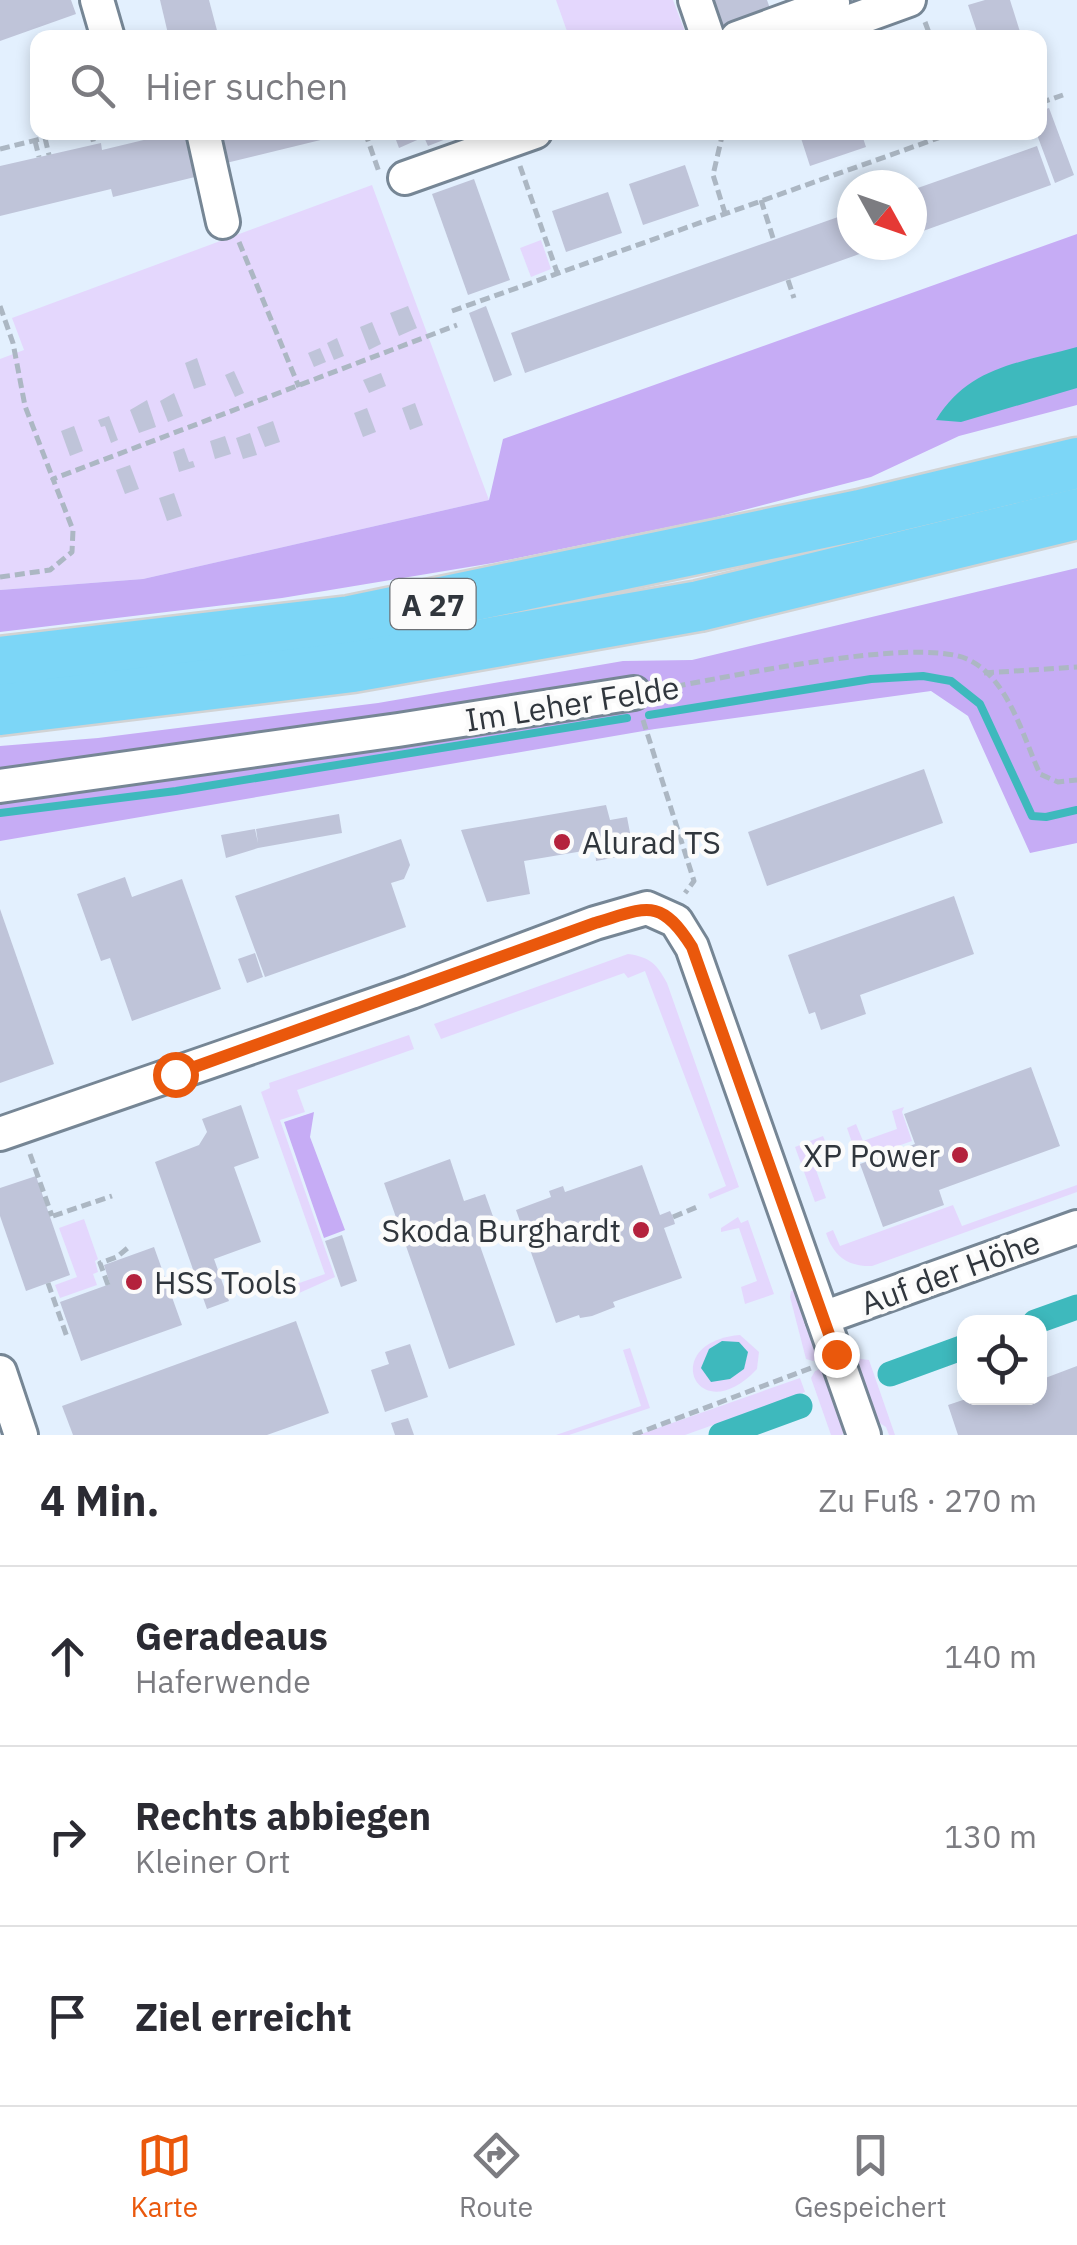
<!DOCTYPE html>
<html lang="de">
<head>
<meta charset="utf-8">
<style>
	body { margin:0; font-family:"IBM Plex Sans",sans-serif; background:#f7f7f7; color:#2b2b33 }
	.controls { position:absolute; right:30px; bottom:30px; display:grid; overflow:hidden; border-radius:20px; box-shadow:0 5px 15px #0003 }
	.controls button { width:90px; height:90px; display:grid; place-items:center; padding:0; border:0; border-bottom:2px solid #e1e1e2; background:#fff; color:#2b2b33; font:50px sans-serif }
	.compass { position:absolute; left:837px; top:170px; width:90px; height:90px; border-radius:50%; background:#fff; box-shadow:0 5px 15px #0003; rotate:130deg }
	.stop { position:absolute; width:30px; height:30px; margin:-22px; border:8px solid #ea580c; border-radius:50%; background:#fff }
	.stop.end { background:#ea580c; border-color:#fff; box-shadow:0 2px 10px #0008 }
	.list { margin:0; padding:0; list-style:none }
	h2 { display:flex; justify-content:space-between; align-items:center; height:130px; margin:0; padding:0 40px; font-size:42px }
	h2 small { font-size:32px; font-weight:400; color:#7c7c81 }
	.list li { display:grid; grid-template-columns:65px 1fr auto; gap:30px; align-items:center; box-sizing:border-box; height:180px; padding:0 40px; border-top:2px solid #e1e1e2 }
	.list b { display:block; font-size:38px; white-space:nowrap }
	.list p { margin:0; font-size:32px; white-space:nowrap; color:#7c7c81 }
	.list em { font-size:32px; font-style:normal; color:#7c7c81 }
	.icon { flex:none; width:55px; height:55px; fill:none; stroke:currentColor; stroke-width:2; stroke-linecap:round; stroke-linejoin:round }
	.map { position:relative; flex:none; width:1077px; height:1435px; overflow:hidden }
	.search { position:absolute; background:#fff; box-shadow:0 5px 15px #0003; left:30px; right:30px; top:30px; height:110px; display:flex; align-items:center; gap:25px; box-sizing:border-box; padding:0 35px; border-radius:20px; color:#7c7c81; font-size:38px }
	.sheet { height:670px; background:#fff }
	nav { display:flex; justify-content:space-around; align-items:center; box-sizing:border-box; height:140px; border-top:2px solid #e1e1e2; background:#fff; font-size:28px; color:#7c7c81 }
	nav a { display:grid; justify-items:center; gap:5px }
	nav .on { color:#ea580c }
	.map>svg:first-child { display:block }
</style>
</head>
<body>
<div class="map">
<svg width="1077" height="1435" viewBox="0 0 1077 1435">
	<rect width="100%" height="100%" fill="#e3f0fe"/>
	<!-- green -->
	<g fill="#e4d7fd">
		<path d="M556,0H673L687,37H569Z"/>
		<path d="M372,185L489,500L143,579L0,590V359L24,350L12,318Z"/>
		<path d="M541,240L551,269L531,277L520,248Z"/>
		<path d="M628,954C650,957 657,964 667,983L739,1187L710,1199L708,1194L726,1186L645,971L628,978L624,973L441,1039L434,1024Z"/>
		<path d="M409,1035L414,1049L297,1090L305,1112L280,1120L335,1277L288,1298L285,1288L325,1274L261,1092L270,1088L269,1083Z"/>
		<path d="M904,1107L902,1112L912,1141L858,1160L847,1128L856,1124L863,1141L897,1129L892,1111Z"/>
		<path d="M823,1136L827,1146L810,1153L826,1198L815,1202L795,1147Z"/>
		<path d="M1077,1185V1192L872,1266C847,1267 833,1255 826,1233L833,1230L840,1246L953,1205L962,1226Z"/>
		<path d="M738,1217L741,1223L748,1220L774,1294L745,1304L741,1287L757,1281L739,1228L721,1232V1228Z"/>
		<path d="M84,1219L98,1259L95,1261L98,1272L93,1274L97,1285L60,1298L55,1285L77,1277L59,1228Z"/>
		<path d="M799,1289L822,1357L813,1361L806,1359L790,1297L791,1291Z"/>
		<path d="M740,1335L759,1352L757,1369C697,1433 657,1342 740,1335Z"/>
		<path d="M630,1348L650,1408L569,1435H556L641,1406L623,1350Z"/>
		<path d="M853,1358L869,1360L895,1435H889L886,1427L872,1418Z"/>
		<path d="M825,1367L846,1428L842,1435H831L811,1378L815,1371Z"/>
		<path d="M800,1378L805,1392L685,1435H638Z"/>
	</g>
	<!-- forest -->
	<g fill="#c6acf5">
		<path d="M1077,234V405L959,436L871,477L713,518L493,563L282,598L0,632V590L143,579L489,500L503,439Z"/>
		<path d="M1077,568V843L1030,853L968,716L931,691L655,729L0,841V746L98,738L378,703L623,661L692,660Z"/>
		<path d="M314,1112L310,1137L345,1230L324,1238L284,1122Z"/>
	</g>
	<!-- water -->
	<g fill="#3eb9bd">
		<path d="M1077,347V388L961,422L936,420C969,366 1020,363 1077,347Z"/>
		<path d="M722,1341L739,1342L748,1352L744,1369L730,1379L711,1382L701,1368L709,1349Z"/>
	</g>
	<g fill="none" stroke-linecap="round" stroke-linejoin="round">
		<!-- stream -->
		<g stroke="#3eb9bd" stroke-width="8">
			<path d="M649,715L871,679L923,676L951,681L980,704L1032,816L1046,817L1077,810"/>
			<path d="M0,813L176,791L627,718"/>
		</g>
		<!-- canal -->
		<g stroke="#3eb9bd" stroke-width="25">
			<path d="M1035,1322L1077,1307"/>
			<path d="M890,1374L964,1347"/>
			<path d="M721,1435L800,1406"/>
		</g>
	</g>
	<!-- building -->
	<g fill="#bfc4d9">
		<path d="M0,0H71L76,14L0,41Z"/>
		<path d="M160,0H209L219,38H169Z"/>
		<path d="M713,0H767L773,17L726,34Z"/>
		<path d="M985,0H1010L1022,38H979L968,5Z"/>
		<path d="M1049,108L1074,175L1055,183L1036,132H1040V111Z"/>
		<path d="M177,132H189L199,176L113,197L111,189L0,216V166L101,143L102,150Z"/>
		<path d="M215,132H336L337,136L222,164Z"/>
		<path d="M393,132H453L454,136L428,146L424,137L399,148Z"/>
		<path d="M799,132H861L866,147L810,166Z"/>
		<path d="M1037,146L1051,185L912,235V190Z"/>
		<path d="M685,165L699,206L643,225L629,184Z"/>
		<path d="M474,179L510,280L468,295L432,194Z"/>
		<path d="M608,192L622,233L566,252L552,211Z"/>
		<path d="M852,212V245L882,246L525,373L511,333Z"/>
		<path d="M408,306L417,328L399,336L390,313Z"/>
		<path d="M486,306L512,375L494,382L469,313Z"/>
		<path d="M372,322L381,344L369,350L360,327Z"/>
		<path d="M337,338L344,356L334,360L327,343Z"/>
		<path d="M320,348L326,362L314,367L308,353Z"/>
		<path d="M197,358L206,385L194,389L185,363Z"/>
		<path d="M234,371L244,393L235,397L225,375Z"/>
		<path d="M381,373L386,386L369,393L363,380Z"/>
		<path d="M174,393L183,416L168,422L160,401Z"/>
		<path d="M147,400L156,427L139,433L130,410Z"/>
		<path d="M415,403L423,425L410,430L402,408Z"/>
		<path d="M367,408L376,432L363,437L354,413Z"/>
		<path d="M109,416L118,440L111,443L105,426L101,427L98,420Z"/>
		<path d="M273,421L280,442L265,447L257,427Z"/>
		<path d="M74,426L83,451L70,456L61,431Z"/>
		<path d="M250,433L257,455L243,459L236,438Z"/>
		<path d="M225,436L231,454L215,459L210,441Z"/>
		<path d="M184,448L189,462L193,461L195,467L179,472L173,452Z"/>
		<path d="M130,465L139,489L125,494L116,470Z"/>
		<path d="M174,493L182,516L167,521L159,498Z"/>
		<path d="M924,769L943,823L767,886L748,832Z"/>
		<path d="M606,805L610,820L627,817L634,854L596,861L595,849L524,861L530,894L487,902L461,830Z"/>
		<path d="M339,814L342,833L258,848L226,858L221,835L255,829L258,843L256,829Z"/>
		<path d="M401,839L410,865L404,879L391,883L406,927L265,977L235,896Z"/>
		<path d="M125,877L132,897L182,879L221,989L132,1021L110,958L101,961L77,894Z"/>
		<path d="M954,896L974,954L860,995L866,1014L821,1030L815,1012L809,1014L788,955Z"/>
		<path d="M0,909L54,1064L0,1083Z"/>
		<path d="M255,953L263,977L247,983L238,959Z"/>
		<path d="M1031,1067L1060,1146L939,1190L944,1205L883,1227L860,1164L915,1144L904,1114Z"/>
		<path d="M241,1105L259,1158L234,1167L261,1242L214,1259L229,1301L207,1309L155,1162L199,1145L207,1132L202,1119Z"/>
		<path d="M450,1159L464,1201L485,1194L500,1236L479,1243L515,1345L449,1369L384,1183Z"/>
		<path d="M642,1165L660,1215L670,1211L673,1217L675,1224L664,1228L682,1278L613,1302L615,1307L592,1316L580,1318L579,1315L556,1323L516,1210L551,1197L549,1191L563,1186L565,1192Z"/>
		<path d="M36,1176L70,1275L26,1291L0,1216V1188Z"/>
		<path d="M342,1235L357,1281L341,1287L325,1241Z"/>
		<path d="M154,1247L182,1325L81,1361L60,1302L110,1284L104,1265Z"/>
		<path d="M296,1321L329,1413L267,1435H73L62,1406Z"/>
		<path d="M410,1344L428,1397L385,1412L371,1370L389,1364L385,1352Z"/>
		<path d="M1077,1366V1435H958L948,1405L969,1398H1040V1380Z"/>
		<path d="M408,1418L414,1435H395L391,1423Z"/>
	</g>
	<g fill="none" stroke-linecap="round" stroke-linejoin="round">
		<!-- minor casing -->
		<g stroke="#768695" stroke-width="38">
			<g id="minor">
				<path d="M97,0L108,38"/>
				<path d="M695,0L708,38"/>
				<path d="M737,38L833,3"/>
				<path d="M804,38L909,0"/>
				<path d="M203,132L223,222"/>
				<path d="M405,178L535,132"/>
				<path d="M0,786L398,730L634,693"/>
				<path d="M0,1134L411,992L595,923L647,908L676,921L692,947L864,1435"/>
				<path d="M823,1318L1077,1227"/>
				<path d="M0,1372L21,1435"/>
			</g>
		</g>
		<!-- highway casing -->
		<g stroke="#d1d3d4" stroke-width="55">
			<g id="highway">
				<path d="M0,662L350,621L860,515L1077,463"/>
				<path d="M0,710L353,667L699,606L1077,514"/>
			</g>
		</g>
		<!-- path -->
		<g stroke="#acb7c3" stroke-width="5" stroke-dasharray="10 5" stroke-linecap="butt">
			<path d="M925,22L931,38"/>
			<path d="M1040,103L1063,95"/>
			<path d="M91,132L94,144"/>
			<path d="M365,132L379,172"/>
			<path d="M723,132L713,175L725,213"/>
			<path d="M45,138L49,155"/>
			<path d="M35,141L39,157"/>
			<path d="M0,149L69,132"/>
			<path d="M520,166L557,272"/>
			<path d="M761,200L773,238"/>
			<path d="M239,242L299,387"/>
			<path d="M788,280L794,298"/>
			<path d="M0,306L13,343L25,406L53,479"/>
			<path d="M452,311L955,132"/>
			<path d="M0,577L50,570L72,552L73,530L53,479L457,325"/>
			<path d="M984,673L1077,667"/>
			<path d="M661,689C724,678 915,636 967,659C1008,677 1023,737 1040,774L1058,782L1077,780"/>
			<path d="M643,720L694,881L685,893"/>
			<path d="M30,1154L52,1216"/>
			<path d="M53,1216L112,1196"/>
			<path d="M673,1217L697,1207"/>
			<path d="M48,1283L67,1337"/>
			<path d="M108,1285L100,1263L117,1257L130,1246"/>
			<path d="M633,1435L811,1368"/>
		</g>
		<!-- minor -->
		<use href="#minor" stroke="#fff" stroke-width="32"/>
		<!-- highway -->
		<use href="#highway" stroke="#7cd6f7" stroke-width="50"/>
	</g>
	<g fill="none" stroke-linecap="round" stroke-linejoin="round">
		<!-- route -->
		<path stroke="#ea580c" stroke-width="12" d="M175,1074L595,923C646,908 660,896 692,947L836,1354"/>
	</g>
	<!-- markers -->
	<g fill="#b4223d" stroke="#fbfbfb" stroke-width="4">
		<circle cx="562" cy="842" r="10"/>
		<circle cx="960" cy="1155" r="10"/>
		<circle cx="641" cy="1230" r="10"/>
		<circle cx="134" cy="1282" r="10"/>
	</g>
	<g text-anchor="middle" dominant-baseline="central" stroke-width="9" stroke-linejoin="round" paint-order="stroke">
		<!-- shield labels -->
		<rect fill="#fbfbfb" stroke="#6d7176" stroke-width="2.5" x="390.5" y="579" width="85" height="50" rx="8"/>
		<g font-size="30" font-weight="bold" fill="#30363d">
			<text x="433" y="604">A 27</text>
		</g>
		<!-- street labels -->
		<g font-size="32" fill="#30363d" stroke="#fbfbfb">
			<text transform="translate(572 703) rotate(-9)">Im Leher Felde</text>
			<text transform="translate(950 1272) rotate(-20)">Auf der Höhe</text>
		</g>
		<!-- poi labels -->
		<g font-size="32" fill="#30363d" stroke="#fbfbfb" text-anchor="start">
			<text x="582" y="842">Alurad TS</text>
			<text x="940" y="1155" text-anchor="end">XP Power</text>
			<text x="621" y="1230" text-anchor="end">Skoda Burghardt</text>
			<text x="154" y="1282">HSS Tools</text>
		</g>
	</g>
</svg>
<div class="controls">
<button><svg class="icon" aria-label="locate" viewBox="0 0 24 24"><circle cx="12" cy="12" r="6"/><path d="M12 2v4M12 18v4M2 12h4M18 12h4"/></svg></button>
</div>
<svg class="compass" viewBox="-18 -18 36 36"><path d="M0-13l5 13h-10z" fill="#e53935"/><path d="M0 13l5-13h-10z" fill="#7c7c81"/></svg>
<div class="stop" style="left:175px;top:1074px"></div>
<div class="stop end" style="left:836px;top:1354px"></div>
<div class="search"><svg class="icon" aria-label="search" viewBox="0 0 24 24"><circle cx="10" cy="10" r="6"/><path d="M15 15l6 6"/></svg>Hier suchen</div>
</div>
<section class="sheet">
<h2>4 Min.<small>Zu Fuß · 270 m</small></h2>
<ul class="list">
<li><svg class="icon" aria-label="ahead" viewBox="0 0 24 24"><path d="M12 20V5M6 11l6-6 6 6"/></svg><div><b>Geradeaus</b><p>Haferwende</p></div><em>140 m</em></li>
<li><svg class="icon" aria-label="right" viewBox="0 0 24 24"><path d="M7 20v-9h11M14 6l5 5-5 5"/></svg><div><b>Rechts abbiegen</b><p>Kleiner Ort</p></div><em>130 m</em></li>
<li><svg class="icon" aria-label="arrive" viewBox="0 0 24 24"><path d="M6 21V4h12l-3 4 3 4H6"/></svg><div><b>Ziel erreicht</b></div></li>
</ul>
</section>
<nav>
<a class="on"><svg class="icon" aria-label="map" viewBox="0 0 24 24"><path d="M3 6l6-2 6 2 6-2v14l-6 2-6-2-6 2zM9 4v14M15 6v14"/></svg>Karte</a>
<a><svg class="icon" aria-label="directions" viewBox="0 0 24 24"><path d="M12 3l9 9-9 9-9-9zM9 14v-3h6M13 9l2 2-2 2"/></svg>Route</a>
<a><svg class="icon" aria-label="saved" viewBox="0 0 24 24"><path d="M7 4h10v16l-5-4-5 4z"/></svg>Gespeichert</a>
</nav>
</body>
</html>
